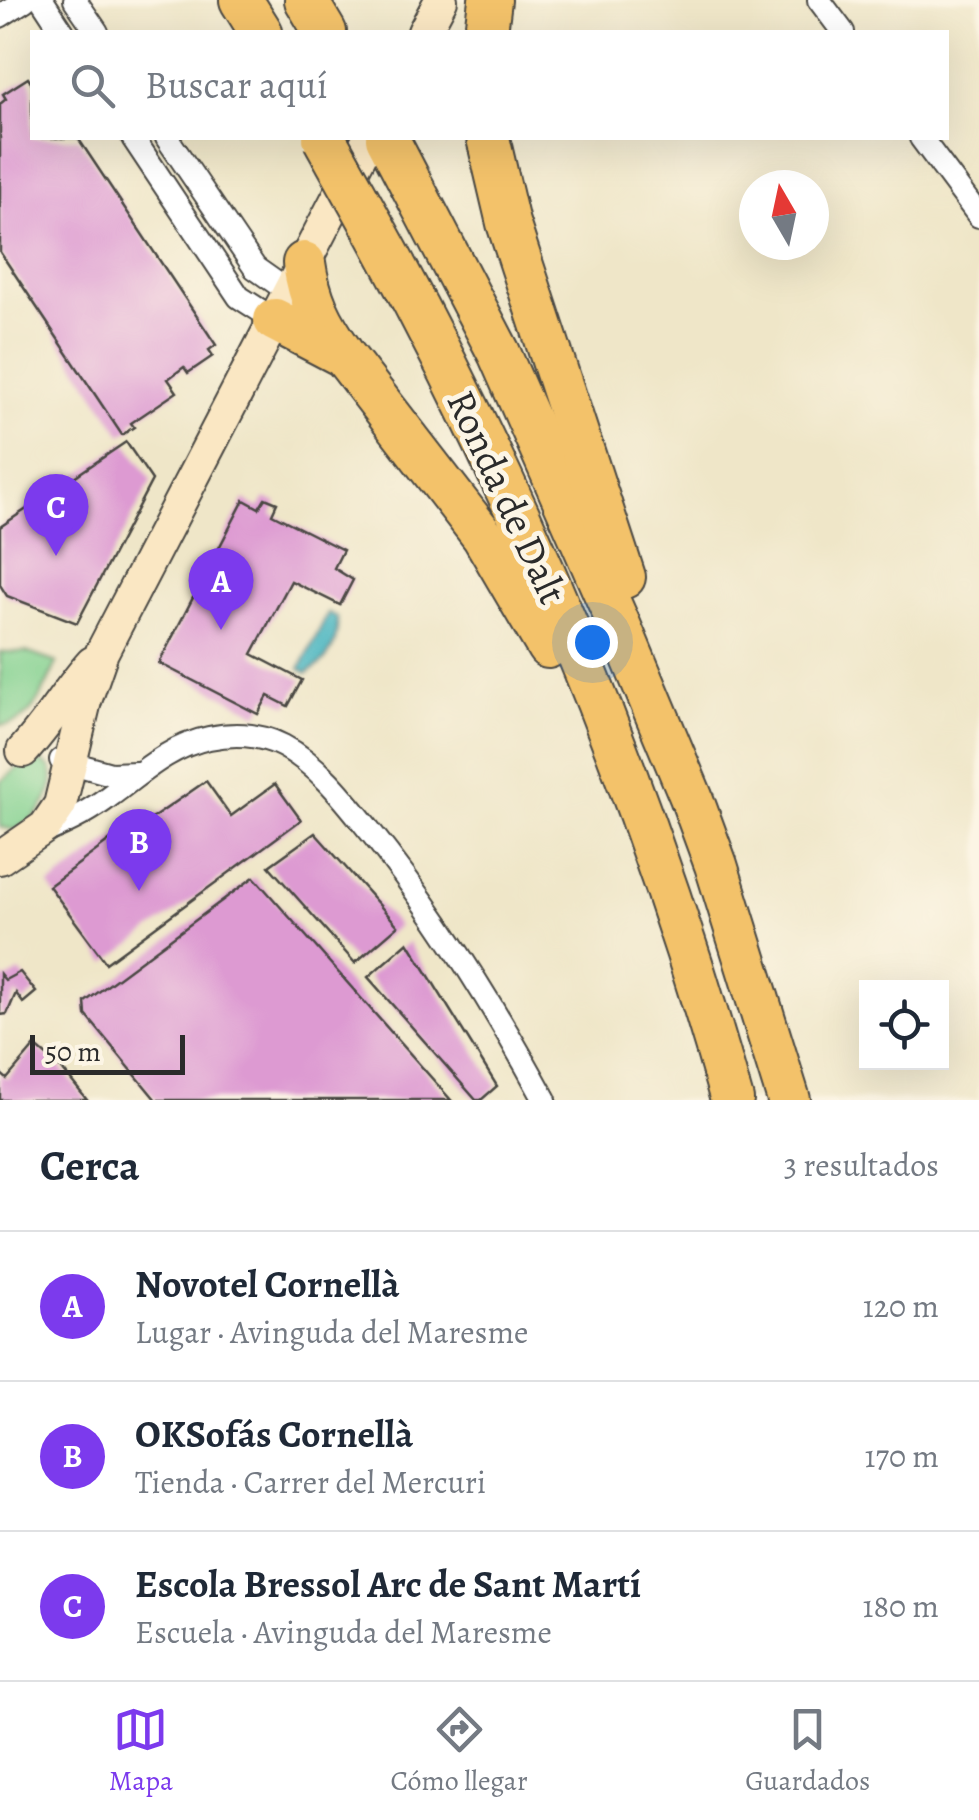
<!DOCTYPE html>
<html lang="es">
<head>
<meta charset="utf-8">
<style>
	body { margin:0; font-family:Alegreya,serif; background:#f2f2f3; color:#1f2937 }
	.controls { position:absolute; right:30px; bottom:30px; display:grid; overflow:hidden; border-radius:0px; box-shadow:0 10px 40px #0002 }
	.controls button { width:90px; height:90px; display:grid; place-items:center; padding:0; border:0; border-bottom:2px solid #e0e1e3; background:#fff; color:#1f2937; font:50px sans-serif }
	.compass { position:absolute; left:739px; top:170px; width:90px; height:90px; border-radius:50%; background:#fff; box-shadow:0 10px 40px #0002; rotate:351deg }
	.scale { position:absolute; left:30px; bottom:25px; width:155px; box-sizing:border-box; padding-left:10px; border:5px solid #2b2b2b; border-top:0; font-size:28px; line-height:35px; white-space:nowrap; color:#2b2b2b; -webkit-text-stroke:8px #fcf5e5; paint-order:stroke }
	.you { position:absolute; left:592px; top:642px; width:35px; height:35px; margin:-25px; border:8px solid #fff; border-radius:50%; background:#1a73e8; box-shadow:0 0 0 15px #1a73e833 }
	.badge { display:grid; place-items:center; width:65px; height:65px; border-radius:50%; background:#7c3aed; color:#fff; font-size:32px; font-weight:700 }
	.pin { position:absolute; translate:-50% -82px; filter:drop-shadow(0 2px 5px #0008) }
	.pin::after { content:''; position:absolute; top:52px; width:35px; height:30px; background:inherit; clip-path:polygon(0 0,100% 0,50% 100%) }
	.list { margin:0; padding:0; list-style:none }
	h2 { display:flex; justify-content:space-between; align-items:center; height:130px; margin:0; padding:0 40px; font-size:42px }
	h2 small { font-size:32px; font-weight:400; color:#747a83 }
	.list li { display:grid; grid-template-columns:65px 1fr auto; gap:30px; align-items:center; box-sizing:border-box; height:150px; padding:0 40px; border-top:2px solid #e0e1e3 }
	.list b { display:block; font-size:38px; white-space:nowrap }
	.list p { margin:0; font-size:32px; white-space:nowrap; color:#747a83 }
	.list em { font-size:32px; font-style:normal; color:#747a83 }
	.icon { flex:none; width:55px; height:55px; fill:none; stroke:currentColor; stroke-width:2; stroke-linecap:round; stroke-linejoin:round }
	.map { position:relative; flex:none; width:979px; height:1100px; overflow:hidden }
	.search { position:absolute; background:#fff; box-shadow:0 10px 40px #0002; left:30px; right:30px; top:30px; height:110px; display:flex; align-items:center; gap:25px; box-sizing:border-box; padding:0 35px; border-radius:0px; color:#747a83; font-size:38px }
	.sheet { height:580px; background:#fff }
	nav { display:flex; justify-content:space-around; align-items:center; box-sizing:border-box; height:140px; border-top:2px solid #e0e1e3; background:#fff; font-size:28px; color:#747a83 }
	nav a { display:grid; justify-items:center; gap:5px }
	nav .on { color:#7c3aed }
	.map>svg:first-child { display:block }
</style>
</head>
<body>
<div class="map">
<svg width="979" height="1100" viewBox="0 0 979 1100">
	<rect width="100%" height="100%" fill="#fcf5e5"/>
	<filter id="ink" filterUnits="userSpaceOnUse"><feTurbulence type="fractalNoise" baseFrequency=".01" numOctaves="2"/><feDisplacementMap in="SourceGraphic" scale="20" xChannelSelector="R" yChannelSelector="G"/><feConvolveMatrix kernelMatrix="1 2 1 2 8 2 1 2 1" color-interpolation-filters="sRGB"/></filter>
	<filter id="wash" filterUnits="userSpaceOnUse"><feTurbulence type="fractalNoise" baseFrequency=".0048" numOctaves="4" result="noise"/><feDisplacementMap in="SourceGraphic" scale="40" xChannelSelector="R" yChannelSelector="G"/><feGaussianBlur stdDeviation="2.25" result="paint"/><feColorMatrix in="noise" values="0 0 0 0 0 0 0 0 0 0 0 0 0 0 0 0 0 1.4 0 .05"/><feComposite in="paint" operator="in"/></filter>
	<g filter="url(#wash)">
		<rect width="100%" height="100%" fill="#efe6c8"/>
		<!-- green -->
		<g fill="#83d190" stroke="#577e5e" stroke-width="2.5">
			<path d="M0,652H26L57,663C44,688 33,726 0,725Z"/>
			<path d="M35,761C67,763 49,802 35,816C30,822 21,826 14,830L0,827V782L22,764Z"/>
		</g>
		<!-- water -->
		<path fill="#45b4c0" stroke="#387076" stroke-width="2.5" d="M328,613L337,617C339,641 330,661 307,673L300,669Z"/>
		<g id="blocks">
			<!-- building -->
			<g fill="#dd9ad2">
				<path d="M28,78L32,84V138H78L216,345L209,350L213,356L188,373L184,367L168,379L177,392L131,423L134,427L122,435L0,252V104L6,99L3,94Z"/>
				<path d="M126,442L152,480L77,623L7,596L0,585V527Z"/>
				<path d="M265,498L277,503L272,514L343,550L334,568L353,580L340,605L291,581L252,654L302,680L288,706L268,696L258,714L159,663L244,500L259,508Z"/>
				<path d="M206,781L231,816L275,784L301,820L106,963L49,886L124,830L128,835Z"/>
				<path d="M315,833L398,926L355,963L269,866Z"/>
				<path d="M254,877L451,1100H156L86,1015L85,1002Z"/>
				<path d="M408,942L497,1086L481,1100H476L368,977Z"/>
				<path d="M20,972L36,992L23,1003L16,993L7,1014L0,1015V974L5,980Z"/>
				<path d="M35,1046L62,1069L87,1100H0V1073L7,1079Z"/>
			</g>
		</g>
	</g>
	<g filter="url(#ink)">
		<use href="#blocks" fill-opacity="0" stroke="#484743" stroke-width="2.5"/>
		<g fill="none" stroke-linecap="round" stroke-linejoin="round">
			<!-- street casing -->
			<g stroke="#484743" stroke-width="26">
				<g id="street">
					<path d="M42,0L63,32"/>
					<path d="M75,0L97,32"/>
					<path d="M819,0L843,32"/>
					<path d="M0,16L25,0"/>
					<path d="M133,138L239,297L275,320"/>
					<path d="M167,138L255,268L289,292"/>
					<path d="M921,138L979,216"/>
					<path d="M61,760L111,774L136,773"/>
					<path d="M44,832C67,823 91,811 111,795C141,773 170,746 209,738C234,733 260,734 283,746C319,765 346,801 370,831C438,916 493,1004 545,1100"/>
				</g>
			</g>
			<!-- secondary casing -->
			<g stroke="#484743" stroke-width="36">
				<g id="secondary">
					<path d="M424,32L441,0"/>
					<path d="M23,751C49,723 67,691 92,663"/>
					<path d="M0,858L45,827L60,805L85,701L102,652L369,138"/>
				</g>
			</g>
			<!-- highway casing -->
			<g stroke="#484743" stroke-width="46">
				<g id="highway">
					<path d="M241,0L261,32"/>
					<path d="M306,0L325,32"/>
					<path d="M486,32L490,0"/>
					<path d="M387,138L499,353L620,627L691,797L716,865L789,1100"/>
					<path d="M488,138L508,223L624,577"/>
					<path d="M374,228C526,503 647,797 732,1100"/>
					<path d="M304,263C309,299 321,323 342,353"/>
					<path d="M275,320L344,356L483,536L548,647"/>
				</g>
			</g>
			<!-- street -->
			<use href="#street" stroke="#fff" stroke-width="22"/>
			<!-- secondary -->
			<use href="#secondary" stroke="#fae7c3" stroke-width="32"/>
			<!-- highway -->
			<use href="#highway" stroke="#f3c26a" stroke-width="42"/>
			<!-- highway-bridge casing -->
			<g stroke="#484743" stroke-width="46" stroke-linecap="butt">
				<path id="highway-bridge" d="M324,138L374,228"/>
			</g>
			<!-- highway-bridge -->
			<use href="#highway-bridge" stroke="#f3c26a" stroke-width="42"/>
		</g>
	</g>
	<g text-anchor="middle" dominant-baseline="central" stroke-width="10" stroke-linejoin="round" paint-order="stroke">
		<!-- street labels -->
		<g font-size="40" fill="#2b2b2b" stroke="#fcf5e5">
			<text transform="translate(507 497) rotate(65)">Ronda de Dalt</text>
		</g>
	</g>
</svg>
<div class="controls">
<button><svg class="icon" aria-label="locate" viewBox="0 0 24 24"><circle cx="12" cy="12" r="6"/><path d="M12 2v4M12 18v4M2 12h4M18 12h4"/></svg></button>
</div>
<svg class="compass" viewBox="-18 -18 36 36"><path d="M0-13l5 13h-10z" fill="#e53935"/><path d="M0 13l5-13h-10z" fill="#747a83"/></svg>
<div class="scale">50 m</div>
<div class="you"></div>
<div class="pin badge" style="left:221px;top:630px">A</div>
<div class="pin badge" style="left:139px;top:891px">B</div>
<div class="pin badge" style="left:56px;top:556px">C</div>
<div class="search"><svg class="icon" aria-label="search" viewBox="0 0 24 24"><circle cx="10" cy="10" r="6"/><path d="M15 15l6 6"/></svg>Buscar aquí</div>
</div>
<section class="sheet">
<h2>Cerca<small>3 resultados</small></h2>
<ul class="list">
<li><span class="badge">A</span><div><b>Novotel Cornellà</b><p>Lugar · Avinguda del Maresme</p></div><em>120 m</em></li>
<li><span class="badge">B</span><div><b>OKSofás Cornellà</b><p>Tienda · Carrer del Mercuri</p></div><em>170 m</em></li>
<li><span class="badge">C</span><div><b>Escola Bressol Arc de Sant Martí</b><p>Escuela · Avinguda del Maresme</p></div><em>180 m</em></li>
</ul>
</section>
<nav>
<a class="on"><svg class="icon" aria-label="map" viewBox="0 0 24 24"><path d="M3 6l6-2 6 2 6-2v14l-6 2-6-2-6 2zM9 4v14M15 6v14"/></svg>Mapa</a>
<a><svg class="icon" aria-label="directions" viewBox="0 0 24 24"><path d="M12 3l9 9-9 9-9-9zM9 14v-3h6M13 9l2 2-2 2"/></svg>Cómo llegar</a>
<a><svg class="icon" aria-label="saved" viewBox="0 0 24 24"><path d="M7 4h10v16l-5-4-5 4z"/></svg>Guardados</a>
</nav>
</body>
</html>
